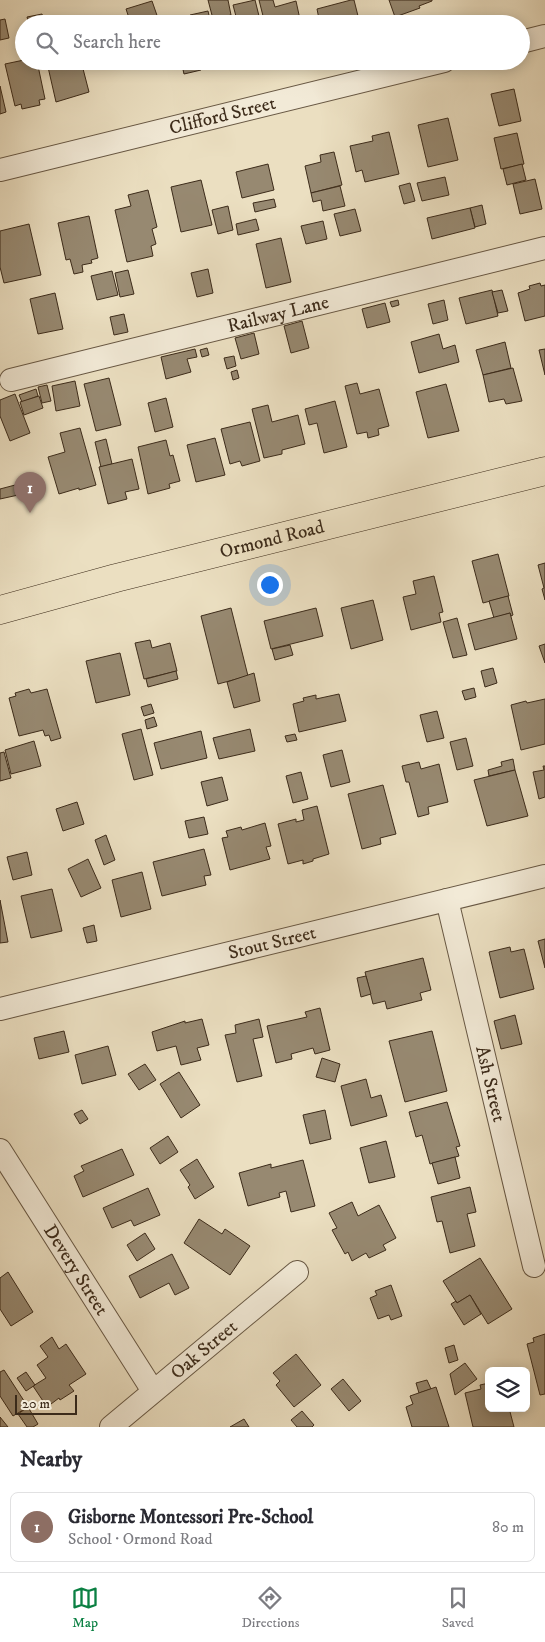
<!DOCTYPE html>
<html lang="en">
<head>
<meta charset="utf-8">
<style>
	body { margin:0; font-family:"IM FELL DW Pica",serif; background:#f7f7f7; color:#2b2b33 }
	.controls { position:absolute; right:15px; bottom:15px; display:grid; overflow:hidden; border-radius:8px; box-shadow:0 2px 12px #0003 }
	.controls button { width:45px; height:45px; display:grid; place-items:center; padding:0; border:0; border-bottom:1px solid #e1e1e2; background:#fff; color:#2b2b33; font:25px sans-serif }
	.scale { position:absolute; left:15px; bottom:12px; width:62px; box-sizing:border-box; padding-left:5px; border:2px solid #3c2b1a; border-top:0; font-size:14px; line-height:18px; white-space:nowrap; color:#3c2b1a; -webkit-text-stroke:4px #f2ead7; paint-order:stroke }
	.you { position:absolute; left:269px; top:584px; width:18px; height:18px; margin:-12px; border:4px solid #fff; border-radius:50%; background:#1a73e8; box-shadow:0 0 0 8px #1a73e833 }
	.badge { display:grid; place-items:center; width:32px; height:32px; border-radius:50%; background:#0b8043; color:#fff; font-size:16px; font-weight:700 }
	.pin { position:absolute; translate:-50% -41px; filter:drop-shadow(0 1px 2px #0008) }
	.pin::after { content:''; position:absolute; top:26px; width:18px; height:15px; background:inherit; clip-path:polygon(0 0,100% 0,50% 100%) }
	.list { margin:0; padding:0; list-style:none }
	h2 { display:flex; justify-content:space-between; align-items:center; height:65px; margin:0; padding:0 20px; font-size:21px }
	h2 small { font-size:16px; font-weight:400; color:#7c7c81 }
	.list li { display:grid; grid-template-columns:32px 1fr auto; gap:15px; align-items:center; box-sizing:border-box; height:70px; margin:0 10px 10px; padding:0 10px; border:1px solid #e1e1e2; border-radius:8px }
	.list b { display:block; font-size:19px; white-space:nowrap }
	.list p { margin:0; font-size:16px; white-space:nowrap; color:#7c7c81 }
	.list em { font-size:16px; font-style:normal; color:#7c7c81 }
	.icon { flex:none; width:28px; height:28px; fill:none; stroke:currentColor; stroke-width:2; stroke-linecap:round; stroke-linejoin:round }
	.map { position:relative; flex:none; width:545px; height:1427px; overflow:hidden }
	.search { position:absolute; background:#fff; box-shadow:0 2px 12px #0003; left:15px; right:15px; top:15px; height:55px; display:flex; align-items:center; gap:12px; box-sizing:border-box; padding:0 18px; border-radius:28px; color:#7c7c81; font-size:19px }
	.sheet { height:145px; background:#fff }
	nav { display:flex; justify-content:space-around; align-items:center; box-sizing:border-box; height:70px; border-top:1px solid #e1e1e2; background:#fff; font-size:14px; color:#7c7c81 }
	nav a { display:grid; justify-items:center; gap:2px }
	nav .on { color:#0b8043 }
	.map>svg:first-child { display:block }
</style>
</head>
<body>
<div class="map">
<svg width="545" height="1427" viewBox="0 0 545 1427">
	<rect width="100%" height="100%" fill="#ebdfc1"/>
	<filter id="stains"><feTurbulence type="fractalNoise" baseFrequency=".004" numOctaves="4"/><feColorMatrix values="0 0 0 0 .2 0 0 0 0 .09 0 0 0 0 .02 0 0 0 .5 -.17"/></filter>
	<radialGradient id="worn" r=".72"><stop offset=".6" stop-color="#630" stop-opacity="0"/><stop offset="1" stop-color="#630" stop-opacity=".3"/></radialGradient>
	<!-- building -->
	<g fill="#978971" stroke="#3c2b1a">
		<path d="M208,0H228L231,15L213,19Z"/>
		<path d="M255,0L261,24H238L233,5Z"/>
		<path d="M259,0H273L275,7L296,1L301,24H265Z"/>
		<path d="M351,0H354L360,24H320L317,9Z"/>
		<path d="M389,0H432V1L419,6L420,8L395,17Z"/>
		<path d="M152,1L160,24H131L126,9Z"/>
		<path d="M208,11L211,24H191L190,15Z"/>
		<path d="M42,14L45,24H29L27,17Z"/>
		<path d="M5,19L9,38L0,40V20Z"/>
		<path d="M24,60V61H37L45,99L39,100L40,105L22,109L21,104L15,106L5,64Z"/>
		<path d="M67,61H81L89,92L56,102L48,67Z"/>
		<path d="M181,61H200L201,70L184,74Z"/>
		<path d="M0,86L6,112L0,114Z"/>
		<path d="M514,89L521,121L499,126L491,94Z"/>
		<path d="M448,118L458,160L428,167L418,125Z"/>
		<path d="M389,132L399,174L365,182L362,170L356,172L350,146L373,141L372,136Z"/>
		<path d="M517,133L524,164L501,169L494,138Z"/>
		<path d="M334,152L342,185L311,193L305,166L321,162L320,155Z"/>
		<path d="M268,164L274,190L242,198L236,172Z"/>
		<path d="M522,164L526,180L507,185L503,169Z"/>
		<path d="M445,177L449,195L422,201L417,183Z"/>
		<path d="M535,179L542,209L520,214L513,184Z"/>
		<path d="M201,180L212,225L181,232L171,187Z"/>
		<path d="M410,183L415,201L404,204L399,186Z"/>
		<path d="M340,186L345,206L323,211L321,200L313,202L311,193Z"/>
		<path d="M148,190L157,227L152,229L156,244L151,246L153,256L127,262L115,210L131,206L128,195Z"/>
		<path d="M274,199L276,207L255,212L253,203Z"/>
		<path d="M482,205L486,224L475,227L470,208Z"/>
		<path d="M228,206L233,230L218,234L212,210Z"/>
		<path d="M470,208L475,228L432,239L427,218Z"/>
		<path d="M355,209L361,231L340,236L334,214Z"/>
		<path d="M89,216L98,258L91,260L92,263L82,265L83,272L74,274L70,259L66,260L58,223Z"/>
		<path d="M256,219L259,230L238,235L236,224Z"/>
		<path d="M323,221L327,239L306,244L301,226Z"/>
		<path d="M29,224L41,275L4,283L0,267V231Z"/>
		<path d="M281,238L291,282L266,288L256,244Z"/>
		<path d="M208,269L213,293L197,297L191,273Z"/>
		<path d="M128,270L134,294L120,297L115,273Z"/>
		<path d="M112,271L118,295L97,300L91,276Z"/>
		<path d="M540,283L541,286L545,285V316L525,321L518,293L530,289L529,286Z"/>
		<path d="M492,290L498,316L466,324L459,298Z"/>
		<path d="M502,290L508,311L498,313L492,292Z"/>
		<path d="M55,293L63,329L38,334L30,299Z"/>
		<path d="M398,300L399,305L392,307L390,302Z"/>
		<path d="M444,300L448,320L433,324L428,304Z"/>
		<path d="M385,303L390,322L367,328L362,309Z"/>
		<path d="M124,314L128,332L114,335L110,317Z"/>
		<path d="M302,321L309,348L291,353L284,326Z"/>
		<path d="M254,333L259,354L241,359L235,338Z"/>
		<path d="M439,334L443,349L455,345L459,362L419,373L411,342Z"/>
		<path d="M505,342L511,368L483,375L476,350Z"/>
		<path d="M207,348L209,355L202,357L200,350Z"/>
		<path d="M195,349L197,357L187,359L191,372L166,379L161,357Z"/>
		<path d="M545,349V375L539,350Z"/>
		<path d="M234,356L236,366L227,369L224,358Z"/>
		<path d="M513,368L522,401L506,404L504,399L489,402L483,375Z"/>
		<path d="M237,370L239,378L233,380L231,372Z"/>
		<path d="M109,378L121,425L96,431L84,384Z"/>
		<path d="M75,381L80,406L56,411L52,386Z"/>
		<path d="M357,383L360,394L379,389L389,426L378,429L379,435L368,438L367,432L357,434L345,386Z"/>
		<path d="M446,384L459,431L428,438L416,392Z"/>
		<path d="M47,385L51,401L42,403L38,387Z"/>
		<path d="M36,389L38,396L22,402L19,395Z"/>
		<path d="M15,394L30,433L10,441L0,416V400Z"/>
		<path d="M39,396L43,408L24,415L20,402Z"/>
		<path d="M166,398L173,427L155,432L148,403Z"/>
		<path d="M335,401L347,447L324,453L317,423L309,425L305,409Z"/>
		<path d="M268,405L272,422L298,415L305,444L282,450V454L264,458L252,409Z"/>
		<path d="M250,422L260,461L242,466L240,461L230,464L221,429Z"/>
		<path d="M80,428L96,485L79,490V488L59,494L48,457L65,452L60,433Z"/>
		<path d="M215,438L225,475L196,482L187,445Z"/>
		<path d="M106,439L112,464L101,467L95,442Z"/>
		<path d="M166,440L170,456L173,455L180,481L169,484L170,488L148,494L138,447Z"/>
		<path d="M132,459L139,489L125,492L127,499L108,504L99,467Z"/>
		<path d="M38,479L41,490L0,499V489Z"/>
		<path d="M498,554L509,596L483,603L472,561Z"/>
		<path d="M545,563V600L542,589L544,588L538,565Z"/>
		<path d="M434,576L443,612L439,613L441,622L411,630L403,597L416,594L413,581Z"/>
		<path d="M508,596L513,615L511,616L510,613L494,618L489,601Z"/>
		<path d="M373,600L383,640L351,649L341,608Z"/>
		<path d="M231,608L248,676L218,684L201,616Z"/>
		<path d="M316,608L323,636L271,649L264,621Z"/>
		<path d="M510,613L517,639L475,650L468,624Z"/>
		<path d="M457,618L467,655L453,658L443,622Z"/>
		<path d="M150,640L152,648L170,643L177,671L144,679L135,643Z"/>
		<path d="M545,644V663L539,646Z"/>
		<path d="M290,645L293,655L275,660L272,649Z"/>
		<path d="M120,653L130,695L96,703L86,661Z"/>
		<path d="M493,668L497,683L485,687L481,671Z"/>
		<path d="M176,671L178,679L148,687L146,679Z"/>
		<path d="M254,673L260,701L234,708L227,682Z"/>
		<path d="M474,688L476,697L465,700L462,691Z"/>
		<path d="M29,689L31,693L47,689L61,738L51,741L49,735L45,736L43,730L19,736L9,698L16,696L15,693Z"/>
		<path d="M339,694L346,721L299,732L293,704L304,701L303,698L316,695V699Z"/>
		<path d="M545,699V744L521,750L511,705L526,701L527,703Z"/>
		<path d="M151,704L154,713L144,716L141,707Z"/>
		<path d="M437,711L444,738L427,742L420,715Z"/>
		<path d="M154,717L157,726L147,729L145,720Z"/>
		<path d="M141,729L153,775L134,780L122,734Z"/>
		<path d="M250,729L255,751L219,759L213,738Z"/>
		<path d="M201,731L207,758L161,769L154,743Z"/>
		<path d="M295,734L297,740L287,742L285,736Z"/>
		<path d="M466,738L473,766L457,770L450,742Z"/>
		<path d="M34,741L41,766L11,774L5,750Z"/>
		<path d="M342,750L350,782L331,787L323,755Z"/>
		<path d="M4,752L11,778L0,781V753Z"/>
		<path d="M513,759L515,770L489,776L488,770L502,766L501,762Z"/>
		<path d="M419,762L421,769L439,764L448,802L428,807L429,814L418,817L409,782H406L402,766Z"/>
		<path d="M543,766H545V797L539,799L533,772L544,770Z"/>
		<path d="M515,770L528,816L487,826L474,780Z"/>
		<path d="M301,772L308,799L293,803L286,776Z"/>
		<path d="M222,777L228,800L207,806L201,782Z"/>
		<path d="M383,785L396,834L380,838L381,844L362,849L348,794Z"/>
		<path d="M77,802L84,824L63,831L56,809Z"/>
		<path d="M317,806L329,854L313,859V861L303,864V860L288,864L278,824L296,819V822L304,820L302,810Z"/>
		<path d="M204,817L208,834L189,838L185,821Z"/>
		<path d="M265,823L271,846L266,847L270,859L230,870L222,838L228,837L226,831L241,827L242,830Z"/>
		<path d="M106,835L115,860L104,865L95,840Z"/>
		<path d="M204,849L211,875L204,876L206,885L162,896L153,862Z"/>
		<path d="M27,852L32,875L13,880L7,857Z"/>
		<path d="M88,859L101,888L81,897L68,869Z"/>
		<path d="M142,872L151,909L121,917L112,880Z"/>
		<path d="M52,889L62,931L31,938L21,896Z"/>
		<path d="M0,900L8,942L0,943Z"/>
		<path d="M94,925L97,941L87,943L83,928Z"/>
		<path d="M545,939V968L538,941Z"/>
		<path d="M510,947L511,952L524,949L534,989L500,998L489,952Z"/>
		<path d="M423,958L431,990L420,993L422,1000L387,1009L385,1001L373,1004L365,972Z"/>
		<path d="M366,976L371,994L361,997L357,978Z"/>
		<path d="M320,1008L330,1050L315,1054L313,1048L291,1054L292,1059L276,1063L267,1026L307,1017L305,1012Z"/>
		<path d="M515,1015L522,1044L501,1049L494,1021Z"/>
		<path d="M202,1019L209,1045L197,1048L201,1060L181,1065L176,1046L157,1051L152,1032L185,1021V1023Z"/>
		<path d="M259,1019L263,1037L253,1039L262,1076L237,1082L225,1035L236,1033L235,1025Z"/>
		<path d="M64,1031L69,1052L39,1059L34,1038Z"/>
		<path d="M432,1031L447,1091L405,1102L389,1041Z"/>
		<path d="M108,1046L116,1075L82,1084L75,1055Z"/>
		<path d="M322,1058L340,1064L335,1082L316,1077Z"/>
		<path d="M145,1064L156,1080L139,1090L128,1074Z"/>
		<path d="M179,1072L200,1105L181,1118L160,1084Z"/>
		<path d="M366,1079L371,1098L381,1095L387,1116L351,1126L341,1086Z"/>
		<path d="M447,1102L460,1146L456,1147L459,1156L430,1164L422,1135L416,1137L409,1112Z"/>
		<path d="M82,1110L88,1119L80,1124L74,1114Z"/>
		<path d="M325,1110L331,1139L310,1144L303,1115Z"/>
		<path d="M168,1136L178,1152L160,1164L150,1148Z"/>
		<path d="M386,1141L395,1177L369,1183L360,1148Z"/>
		<path d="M122,1149L134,1175L83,1197L74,1176L84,1171L81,1166Z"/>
		<path d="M455,1157L460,1178L438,1184L432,1163Z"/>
		<path d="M197,1159L214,1187L195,1199L188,1187L190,1185L180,1170Z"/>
		<path d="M303,1160L315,1206L291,1212L286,1191L279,1193L280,1197L248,1206L239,1173L271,1164V1168Z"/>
		<path d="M470,1187L476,1212L467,1214L475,1246L450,1253L442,1221L437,1222L431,1197Z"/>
		<path d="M148,1188L160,1215L134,1226L131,1220L112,1228L103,1208Z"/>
		<path d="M352,1202L358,1216L379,1205L396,1238L383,1245L386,1250L369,1258L366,1253L352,1261L348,1252L345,1254L332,1230L337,1228L329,1213Z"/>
		<path d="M199,1219L222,1234L225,1229L250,1246L230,1275L184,1243Z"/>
		<path d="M145,1233L155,1249L137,1261L127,1245Z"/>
		<path d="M172,1254L189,1288L175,1295L169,1283L140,1298L129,1276Z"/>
		<path d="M480,1258L512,1309L488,1324L470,1295L457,1303L443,1281Z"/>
		<path d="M8,1272L33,1312L11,1326L0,1309V1278Z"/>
		<path d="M391,1285L402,1316L391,1320L389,1315L378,1319L370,1298L377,1295L375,1291Z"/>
		<path d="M470,1295L481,1314L464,1325L451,1304L456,1301L457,1303Z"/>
		<path d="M545,1334V1394L540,1395L527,1344L534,1342L533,1338Z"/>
		<path d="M52,1337L59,1349L66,1344L86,1374L69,1385L74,1391L60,1400L59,1398L47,1407L33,1386L46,1378L37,1365L48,1357L40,1346Z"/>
		<path d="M454,1345L458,1360L449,1363L445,1348Z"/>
		<path d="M296,1354L321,1385L294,1407L276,1385L280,1381L273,1373Z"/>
		<path d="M465,1363L477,1379L455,1395L450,1374Z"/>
		<path d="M4,1370L28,1407L13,1416L0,1396V1372Z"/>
		<path d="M26,1372L35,1385L26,1391L17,1378Z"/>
		<path d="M343,1379L361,1401L349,1411L331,1389Z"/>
		<path d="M427,1380L431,1389L419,1393L416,1383Z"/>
		<path d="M489,1383V1408H509L514,1427H473L465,1393L481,1389L480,1385Z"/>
		<path d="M436,1387L449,1427H412L406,1407L413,1404L410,1396Z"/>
		<path d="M28,1407L38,1424L33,1427H27L18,1414Z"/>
		<path d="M302,1411L314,1425L312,1427H297L291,1420Z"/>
		<path d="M0,1417L8,1427H0Z"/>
		<path d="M244,1419L249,1427H230Z"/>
	</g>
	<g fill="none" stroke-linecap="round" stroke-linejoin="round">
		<!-- minor casing -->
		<g stroke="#685844" stroke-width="24">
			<g id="minor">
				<path d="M521,42L545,36"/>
				<path id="s1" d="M0,170L444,61"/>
				<path id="s2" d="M11,380L545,248"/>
				<path id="s3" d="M447,900L534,1266"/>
				<path id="s4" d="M0,1009L545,876"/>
				<path id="s5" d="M0,1150L153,1391"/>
				<path id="s6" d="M111,1427L297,1272"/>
			</g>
		</g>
		<!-- major casing -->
		<g stroke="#3c2b1a" stroke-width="29">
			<g id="major">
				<path id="s7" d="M0,610L116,578L545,471"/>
			</g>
		</g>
		<!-- minor -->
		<use href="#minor" stroke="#f2ead7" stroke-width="22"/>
		<!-- major -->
		<use href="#major" stroke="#ebdfc1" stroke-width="28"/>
	</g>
	<g text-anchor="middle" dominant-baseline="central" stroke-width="4" stroke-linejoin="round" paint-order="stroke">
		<!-- street labels -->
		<g font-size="19" fill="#3c2b1a" stroke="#f2ead7">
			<text stroke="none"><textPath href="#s1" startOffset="229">Clifford Street</textPath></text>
			<text stroke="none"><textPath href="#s2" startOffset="275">Railway Lane</textPath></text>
			<text stroke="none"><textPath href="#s7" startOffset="281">Ormond Road</textPath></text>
			<text stroke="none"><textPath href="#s4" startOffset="280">Stout Street</textPath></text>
			<text stroke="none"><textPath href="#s3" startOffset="189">Ash Street</textPath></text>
			<text stroke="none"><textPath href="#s5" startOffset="142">Devery Street</textPath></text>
			<text stroke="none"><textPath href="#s6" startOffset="121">Oak Street</textPath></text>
		</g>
	</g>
	<rect width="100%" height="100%" filter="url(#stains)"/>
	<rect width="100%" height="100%" fill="url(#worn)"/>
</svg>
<div class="controls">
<button><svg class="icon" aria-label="layers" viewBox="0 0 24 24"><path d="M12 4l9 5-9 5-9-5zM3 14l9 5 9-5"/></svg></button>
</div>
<div class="scale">20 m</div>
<div class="you"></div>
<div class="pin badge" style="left:30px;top:513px;background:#8d6e63">1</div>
<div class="search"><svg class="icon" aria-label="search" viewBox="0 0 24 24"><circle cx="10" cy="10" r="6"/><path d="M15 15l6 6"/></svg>Search here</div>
</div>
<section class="sheet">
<h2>Nearby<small></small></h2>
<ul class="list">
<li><span class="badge" style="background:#8d6e63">1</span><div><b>Gisborne Montessori Pre-School</b><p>School · Ormond Road</p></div><em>80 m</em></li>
</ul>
</section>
<nav>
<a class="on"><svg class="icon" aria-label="map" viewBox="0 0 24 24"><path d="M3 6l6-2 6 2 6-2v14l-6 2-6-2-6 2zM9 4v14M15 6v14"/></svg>Map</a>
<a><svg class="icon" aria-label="directions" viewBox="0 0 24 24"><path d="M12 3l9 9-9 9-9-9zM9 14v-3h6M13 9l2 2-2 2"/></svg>Directions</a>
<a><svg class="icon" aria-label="saved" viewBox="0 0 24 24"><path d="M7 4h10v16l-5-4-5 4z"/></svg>Saved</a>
</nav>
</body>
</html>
